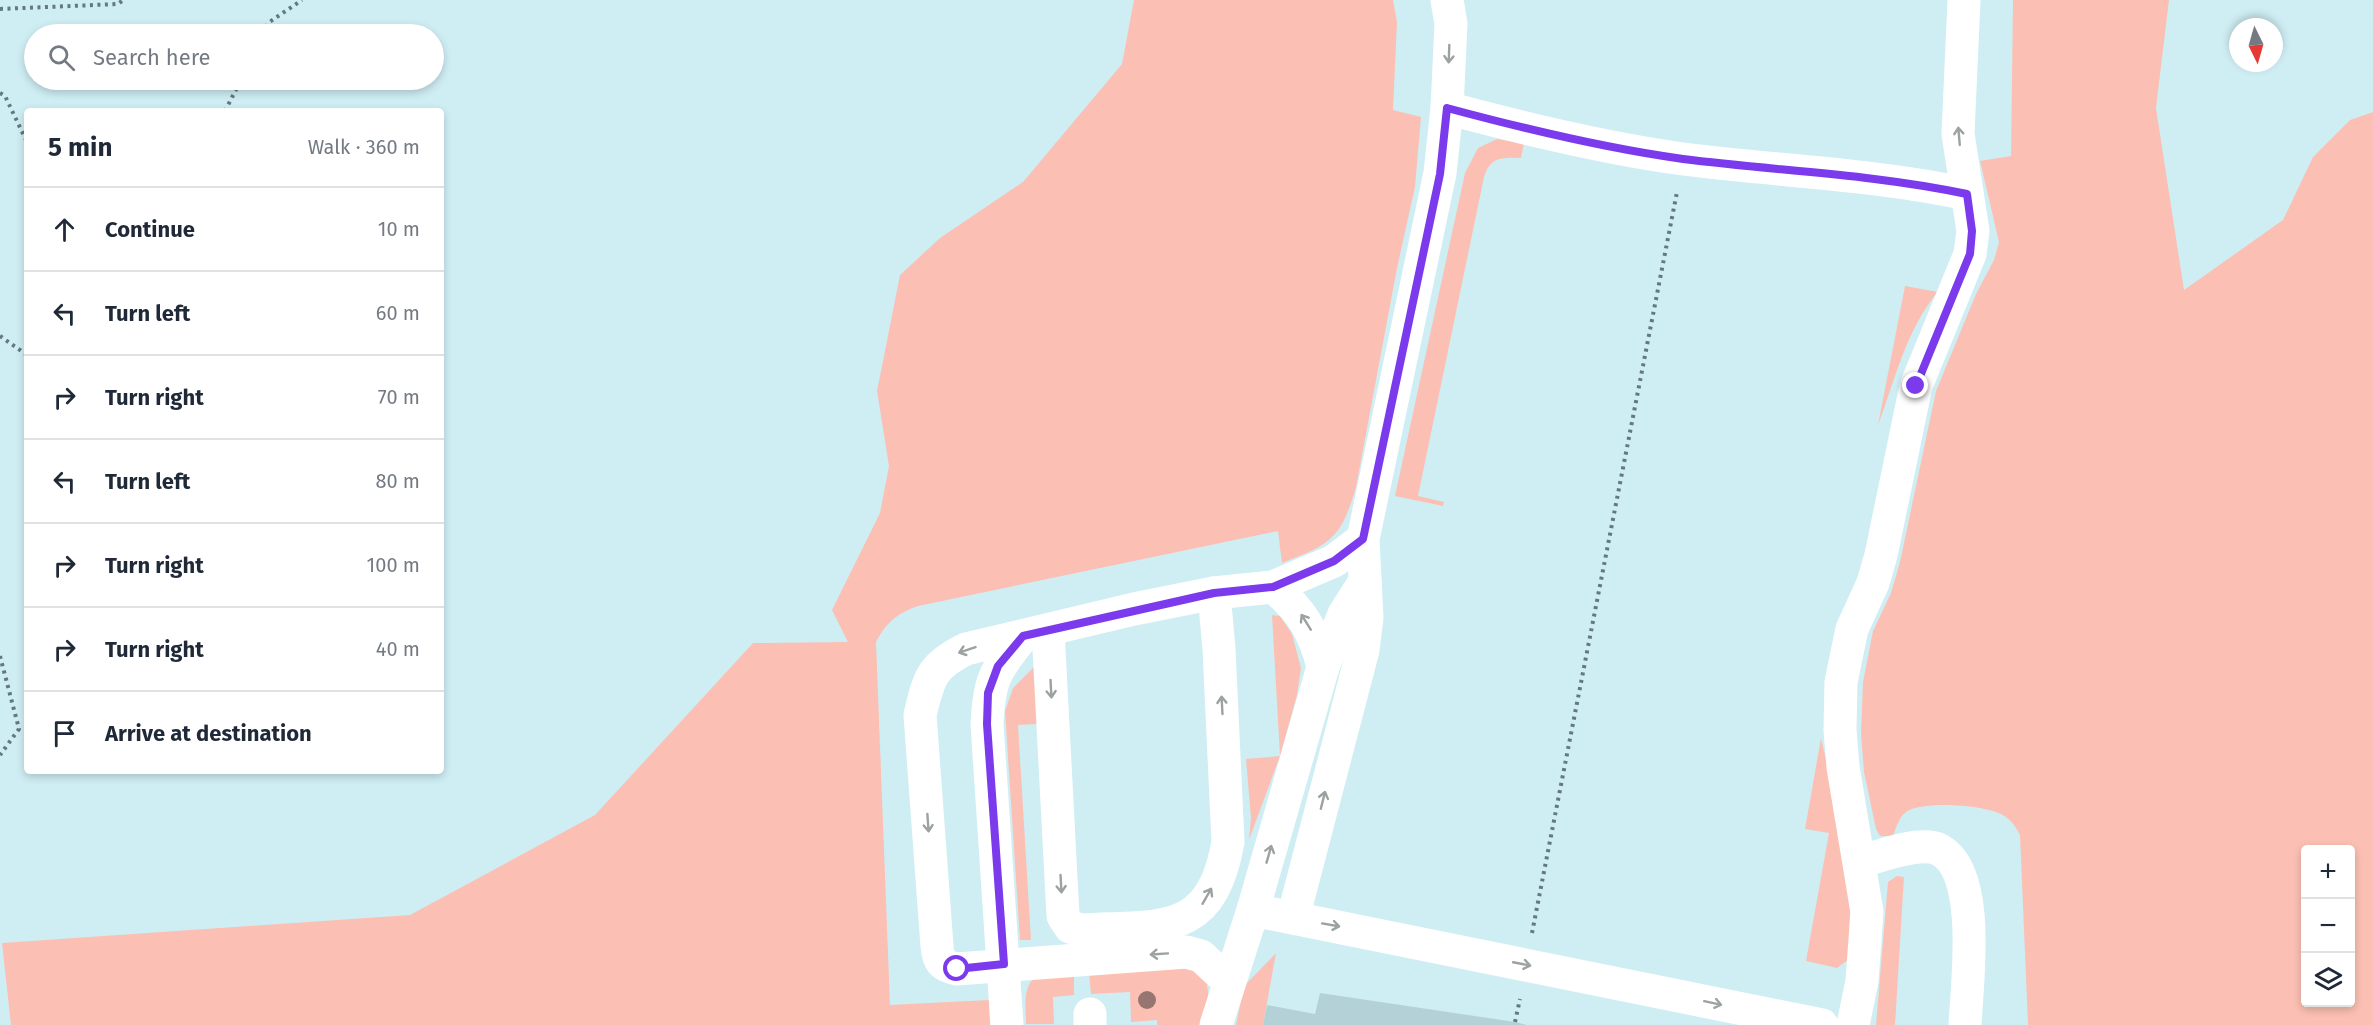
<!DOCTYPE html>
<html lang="en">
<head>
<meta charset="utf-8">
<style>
	body { margin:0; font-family:"Fira Sans",sans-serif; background:#f2f2f3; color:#1f2937 }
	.controls { position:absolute; right:18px; bottom:18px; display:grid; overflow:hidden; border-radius:6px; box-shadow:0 3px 9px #0003 }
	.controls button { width:54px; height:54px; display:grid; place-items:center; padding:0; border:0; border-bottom:2px solid #e0e1e3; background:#fff; color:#1f2937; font:30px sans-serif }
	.compass { position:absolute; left:2229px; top:18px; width:54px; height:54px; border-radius:50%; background:#fff; box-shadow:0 3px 9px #0003; rotate:175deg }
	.stop { position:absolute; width:18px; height:18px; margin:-14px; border:4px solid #7c3aed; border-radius:50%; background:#fff }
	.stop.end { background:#7c3aed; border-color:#fff; box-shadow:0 2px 6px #0008 }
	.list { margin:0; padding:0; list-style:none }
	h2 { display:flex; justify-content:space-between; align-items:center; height:78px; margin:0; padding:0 24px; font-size:26px }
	h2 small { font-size:20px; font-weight:400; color:#747a83 }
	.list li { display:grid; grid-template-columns:39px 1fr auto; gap:18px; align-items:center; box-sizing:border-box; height:84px; padding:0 24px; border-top:2px solid #e0e1e3 }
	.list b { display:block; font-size:22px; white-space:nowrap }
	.list em { font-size:20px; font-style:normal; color:#747a83 }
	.icon { flex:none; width:33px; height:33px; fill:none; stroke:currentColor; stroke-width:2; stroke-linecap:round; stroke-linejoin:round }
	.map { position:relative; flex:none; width:2373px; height:1025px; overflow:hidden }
	.search { position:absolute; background:#fff; box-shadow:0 3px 9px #0003; left:24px; top:24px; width:420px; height:66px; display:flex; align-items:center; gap:15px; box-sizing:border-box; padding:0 21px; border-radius:33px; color:#747a83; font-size:22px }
	.panel { position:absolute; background:#fff; box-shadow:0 3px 9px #0003; left:24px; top:108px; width:420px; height:666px; border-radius:6px }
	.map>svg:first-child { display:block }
</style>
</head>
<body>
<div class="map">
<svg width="2373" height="1025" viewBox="0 0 2373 1025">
	<rect width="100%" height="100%" fill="#cfeef4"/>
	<!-- green -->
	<g fill="#fbc0b3" fill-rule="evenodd">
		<path d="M1134,0H1393L1397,22L1393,110L1421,117L1415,187L1397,268L1356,487C1341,539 1331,544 1282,563L1278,531L918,606C896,614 887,622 876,642L890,1005L989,1000L990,1025H11L2,943L410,915L595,815L753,643L848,642L832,610L880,513L889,466L877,391L900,275L940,238L1023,182L1122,64Z"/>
		<path d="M2013,0H2169L2156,108L2184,290L2283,220L2313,157L2350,120L2373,112V1025H2028L2020,835C2015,826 2011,819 2001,814C1984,805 1922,800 1906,812C1899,817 1896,828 1893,836H1880L1876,829L1864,772L1861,734L1863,682L1873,631L1891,593L1900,562L1936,391L1976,294L1994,260L1999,242L1980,161L2011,156ZM2306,850H2350V1002H2306Z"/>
		<path d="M1497,139L1524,143L1521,158C1502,157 1490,157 1484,177L1418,496L1444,502L1443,506L1395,496L1465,173L1478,148Z"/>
		<path d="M1905,286L1938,292C1906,329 1895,381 1878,425Z"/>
		<path d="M1272,615L1280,616L1292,634L1301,668L1297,695L1280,756L1249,840L1251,818L1246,759L1280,756Z"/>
		<path d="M1034,667L1038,724L1018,725L1031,940H1020L1005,711L1013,688Z"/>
		<path d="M1821,738L1838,812L1851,890L1848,960L1837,968L1806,961L1829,833L1805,829Z"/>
		<path d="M1897,876L1904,877L1895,1025H1876L1888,882Z"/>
		<path d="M1276,953L1263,1025H1236L1244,986Z"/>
		<path d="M1169,968L1192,969L1206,976L1209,1000L1202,1025H1157V1020L1131,1022L1130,992L1091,994L1089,972Z"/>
		<path d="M1074,972V995L1053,997L1054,1024H1026C1026,1008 1022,988 1035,977Z"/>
	</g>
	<!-- building -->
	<path fill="#b3d1d6" d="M1320,993L1515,1022L1527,1025H1263L1267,1005L1315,1014Z"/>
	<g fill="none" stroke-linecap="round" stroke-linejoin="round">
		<!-- path -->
		<g stroke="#64797c" stroke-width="4" stroke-dasharray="3 4.5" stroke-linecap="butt">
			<path d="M0,9L118,4L123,0"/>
			<path d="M263,34L268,23L302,0"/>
			<path d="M0,93L5,96L27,142"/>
			<path d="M225,111L241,80"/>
			<path d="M0,336L27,355"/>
			<path d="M0,656L19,729L0,755"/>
			<path d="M1532,933L1677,192"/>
			<path d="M1515,1022L1520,999"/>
		</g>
		<!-- minor -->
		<g stroke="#fff" stroke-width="33">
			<path d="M1447,108C1525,129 1603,148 1683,159C1778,171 1873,174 1967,194"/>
			<path d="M1273,587C1301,609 1315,633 1323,667"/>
			<path d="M1048,630L1063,916L1070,927L1081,930C1160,925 1211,939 1228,842L1219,649L1214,593"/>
			<path d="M1860,862C1879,856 1921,840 1940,850C1982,873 1967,983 1965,1025"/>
			<path d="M1253,910L1822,1025"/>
			<path d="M1293,918L1363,650L1367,618L1363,539L1440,173L1447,108L1451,24L1447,0"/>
			<path d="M1228,981L1201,956L1186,952L957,969C942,966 938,961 937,946L920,715C929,678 931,666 966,649L1134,609L1214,593L1273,587L1334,561L1363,539"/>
			<path d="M1007,1025L987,724C989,680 995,670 1023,636"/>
			<path d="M1090,1025V1014"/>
			<path d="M1216,1025L1253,910L1323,667L1344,614L1365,581"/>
			<path d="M1853,1025L1862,981L1867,912L1843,767L1840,730L1841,682L1852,629L1873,583L1881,555L1916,386L1970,254L1973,231L1958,134L1964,0"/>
		</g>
	</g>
	<!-- trees -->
	<circle fill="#977671" cx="1147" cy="1000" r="9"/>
	<!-- one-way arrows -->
	<defs><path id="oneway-shaft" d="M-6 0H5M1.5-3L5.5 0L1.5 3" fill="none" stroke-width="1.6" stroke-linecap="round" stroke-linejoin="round" transform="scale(1.5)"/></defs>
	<g stroke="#9ca1a1">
		<use href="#oneway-shaft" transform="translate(1449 54) rotate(92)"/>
		<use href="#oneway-shaft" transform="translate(1959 136) rotate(-95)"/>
		<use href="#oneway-shaft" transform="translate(1306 622) rotate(-122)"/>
		<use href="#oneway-shaft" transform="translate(967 650) rotate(161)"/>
		<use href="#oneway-shaft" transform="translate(1051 689) rotate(87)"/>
		<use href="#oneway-shaft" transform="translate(1222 705) rotate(-93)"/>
		<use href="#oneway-shaft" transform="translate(1323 800) rotate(-76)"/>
		<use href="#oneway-shaft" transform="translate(928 823) rotate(86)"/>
		<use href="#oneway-shaft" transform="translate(1269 854) rotate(-74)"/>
		<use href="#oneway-shaft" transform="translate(1061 884) rotate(87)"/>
		<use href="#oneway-shaft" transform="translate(1207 896) rotate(-60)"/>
		<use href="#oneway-shaft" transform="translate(1331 925) rotate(10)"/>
		<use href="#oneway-shaft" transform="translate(1159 954) rotate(176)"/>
		<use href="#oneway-shaft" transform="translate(1522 964) rotate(11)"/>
		<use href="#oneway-shaft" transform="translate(1713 1003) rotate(12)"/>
	</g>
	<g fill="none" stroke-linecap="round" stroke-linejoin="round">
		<!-- route -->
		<path stroke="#7c3aed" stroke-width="8" d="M957,969L1004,964L987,724L988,693L998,666L1023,636L1214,593L1273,587L1334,561L1363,539L1440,174L1447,108C1525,129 1603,148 1683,159C1778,171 1873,174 1967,194L1972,231L1970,254L1916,386"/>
	</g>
</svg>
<div class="controls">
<button>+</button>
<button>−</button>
<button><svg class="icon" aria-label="layers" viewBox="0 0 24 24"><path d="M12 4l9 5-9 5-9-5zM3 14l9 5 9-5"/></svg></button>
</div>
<svg class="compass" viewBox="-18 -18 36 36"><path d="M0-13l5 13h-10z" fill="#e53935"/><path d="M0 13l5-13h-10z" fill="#747a83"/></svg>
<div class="stop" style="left:957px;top:969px"></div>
<div class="stop end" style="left:1916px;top:386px"></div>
<div class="search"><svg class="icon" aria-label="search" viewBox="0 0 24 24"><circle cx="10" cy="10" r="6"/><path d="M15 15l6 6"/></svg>Search here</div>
<section class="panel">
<h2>5 min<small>Walk · 360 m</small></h2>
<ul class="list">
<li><svg class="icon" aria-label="ahead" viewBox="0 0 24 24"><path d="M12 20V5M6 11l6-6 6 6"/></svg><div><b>Continue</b></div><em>10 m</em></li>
<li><svg class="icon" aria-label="left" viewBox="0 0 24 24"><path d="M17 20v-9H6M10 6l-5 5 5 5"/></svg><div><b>Turn left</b></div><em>60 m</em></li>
<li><svg class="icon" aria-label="right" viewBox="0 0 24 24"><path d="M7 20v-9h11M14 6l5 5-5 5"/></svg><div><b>Turn right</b></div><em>70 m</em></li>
<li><svg class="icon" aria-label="left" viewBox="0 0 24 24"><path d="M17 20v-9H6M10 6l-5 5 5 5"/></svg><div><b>Turn left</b></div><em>80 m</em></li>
<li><svg class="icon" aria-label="right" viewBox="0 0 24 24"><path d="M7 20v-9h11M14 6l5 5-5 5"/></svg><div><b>Turn right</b></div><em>100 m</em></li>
<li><svg class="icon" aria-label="right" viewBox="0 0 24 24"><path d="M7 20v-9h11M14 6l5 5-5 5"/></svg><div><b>Turn right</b></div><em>40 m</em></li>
<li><svg class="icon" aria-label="arrive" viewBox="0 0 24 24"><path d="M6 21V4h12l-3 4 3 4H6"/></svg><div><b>Arrive at destination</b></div></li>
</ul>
</section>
</div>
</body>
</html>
